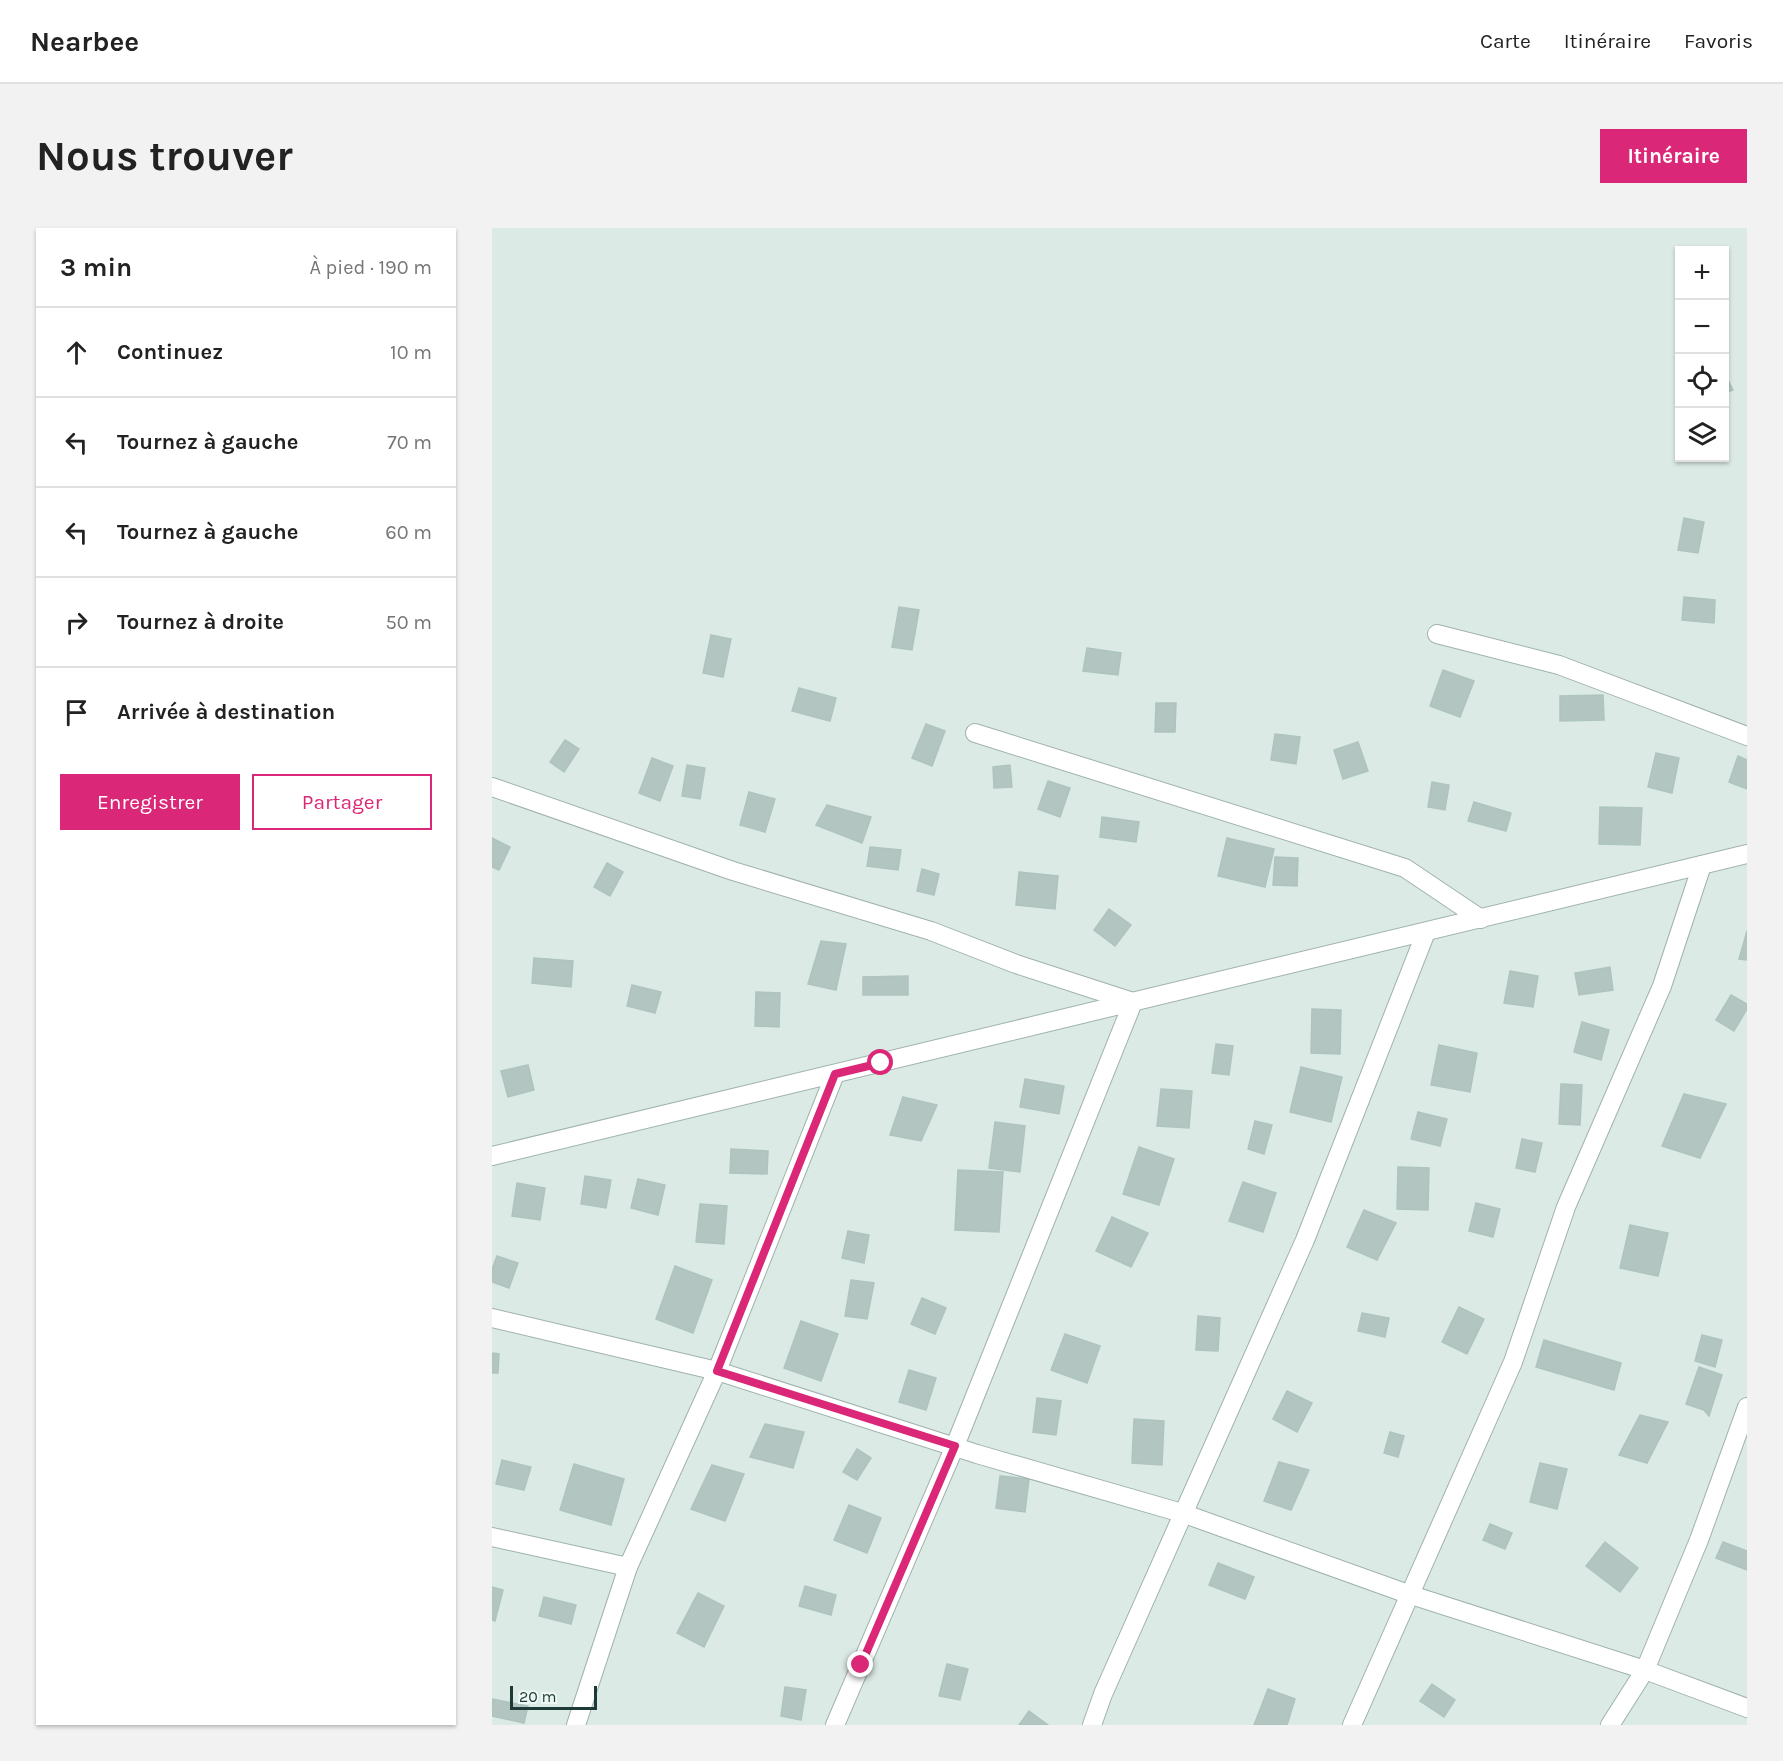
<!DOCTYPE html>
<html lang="fr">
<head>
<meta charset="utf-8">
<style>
	body { margin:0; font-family:Karla,sans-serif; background:#f2f2f2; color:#222 }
	.controls { position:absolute; right:18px; top:18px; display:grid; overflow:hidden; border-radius:0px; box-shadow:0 2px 4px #0004 }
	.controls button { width:54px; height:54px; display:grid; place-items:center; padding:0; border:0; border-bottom:2px solid #e0e0e0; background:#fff; color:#222; font:30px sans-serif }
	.scale { position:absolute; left:18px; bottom:15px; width:87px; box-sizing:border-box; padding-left:6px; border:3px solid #1d3a37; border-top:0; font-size:16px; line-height:21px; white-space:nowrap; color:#1d3a37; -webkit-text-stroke:4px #edf7f3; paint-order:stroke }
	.stop { position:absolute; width:18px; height:18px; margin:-14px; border:4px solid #db2777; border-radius:50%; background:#fff }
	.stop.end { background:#db2777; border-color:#fff; box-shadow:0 2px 6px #0008 }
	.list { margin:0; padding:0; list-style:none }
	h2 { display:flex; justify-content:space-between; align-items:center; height:78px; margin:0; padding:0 24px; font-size:26px }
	h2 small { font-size:20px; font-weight:400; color:#767676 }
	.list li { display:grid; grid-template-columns:39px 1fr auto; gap:18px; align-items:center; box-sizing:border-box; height:90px; padding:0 24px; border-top:2px solid #e0e0e0 }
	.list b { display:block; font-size:22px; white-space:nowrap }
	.list em { font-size:20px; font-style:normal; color:#767676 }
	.actions { display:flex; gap:12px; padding:18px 24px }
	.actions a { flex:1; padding:14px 0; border:2px solid #db2777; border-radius:0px; text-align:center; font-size:21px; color:#db2777 }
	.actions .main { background:#db2777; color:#fff }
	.icon { flex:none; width:33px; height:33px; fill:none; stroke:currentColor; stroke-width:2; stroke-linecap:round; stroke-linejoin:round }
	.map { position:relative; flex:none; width:1255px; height:1497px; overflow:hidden; border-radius:0px }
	header { display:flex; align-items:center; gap:36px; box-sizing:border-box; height:84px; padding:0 30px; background:#fff; border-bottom:2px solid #e0e0e0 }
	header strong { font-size:28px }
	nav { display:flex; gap:33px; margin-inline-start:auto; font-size:21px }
	.intro { display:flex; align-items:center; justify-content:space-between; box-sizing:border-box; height:144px; padding:0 36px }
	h1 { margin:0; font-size:42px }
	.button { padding:15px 27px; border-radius:0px; background:#db2777; color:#fff; font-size:21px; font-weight:700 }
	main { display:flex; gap:36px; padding:0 36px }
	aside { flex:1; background:#fff; border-radius:0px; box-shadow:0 2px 4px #0004 }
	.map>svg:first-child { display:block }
</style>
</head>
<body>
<header>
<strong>Nearbee</strong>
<nav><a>Carte</a><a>Itinéraire</a><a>Favoris</a></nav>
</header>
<div class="intro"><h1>Nous trouver</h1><a class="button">Itinéraire</a></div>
<main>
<aside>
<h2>3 min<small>À pied · 190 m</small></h2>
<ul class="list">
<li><svg class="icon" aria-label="ahead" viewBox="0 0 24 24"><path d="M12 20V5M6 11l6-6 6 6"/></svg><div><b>Continuez</b></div><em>10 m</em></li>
<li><svg class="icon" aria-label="left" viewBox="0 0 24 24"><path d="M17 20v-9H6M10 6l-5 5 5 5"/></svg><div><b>Tournez à gauche</b></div><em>70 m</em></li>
<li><svg class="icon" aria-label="left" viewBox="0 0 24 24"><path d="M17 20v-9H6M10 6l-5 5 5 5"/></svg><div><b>Tournez à gauche</b></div><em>60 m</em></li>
<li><svg class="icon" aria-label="right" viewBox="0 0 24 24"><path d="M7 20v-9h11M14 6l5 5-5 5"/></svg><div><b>Tournez à droite</b></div><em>50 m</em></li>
<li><svg class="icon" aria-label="arrive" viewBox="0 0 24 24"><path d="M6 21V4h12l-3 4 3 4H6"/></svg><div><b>Arrivée à destination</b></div></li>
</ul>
<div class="actions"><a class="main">Enregistrer</a><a>Partager</a></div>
</aside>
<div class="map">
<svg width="1255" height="1497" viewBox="0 0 1255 1497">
	<rect width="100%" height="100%" fill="#dceae6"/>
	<!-- building -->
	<g fill="#b2c5c0" stroke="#aec4bf" stroke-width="1.5">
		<path d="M1232,144L1241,162L1232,165Z"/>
		<path d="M1192,290L1212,294L1206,325L1186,322Z"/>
		<path d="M1192,369L1223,372L1222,395L1190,392Z"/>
		<path d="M407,379L427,382L420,422L400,419Z"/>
		<path d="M219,407L239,411L231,449L211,445Z"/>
		<path d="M595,420L629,425L626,447L591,443Z"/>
		<path d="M951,442L982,453L968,489L938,478Z"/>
		<path d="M307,460L344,470L338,493L300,483Z"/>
		<path d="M1111,467L1112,492L1068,493V468Z"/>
		<path d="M664,475H684L683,504H663Z"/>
		<path d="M434,496L453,503L440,538L420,530Z"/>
		<path d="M783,506L808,509L804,536L779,532Z"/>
		<path d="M73,512L87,521L72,544L58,534Z"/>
		<path d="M866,514L876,543L851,551L842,522Z"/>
		<path d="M1164,525L1187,530L1180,565L1156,559Z"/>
		<path d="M1246,528L1255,532V561L1237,554Z"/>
		<path d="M160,530L181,538L168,573L147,565Z"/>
		<path d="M195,537L213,540L208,571L190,568Z"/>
		<path d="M518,537L520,559L502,560L501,539Z"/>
		<path d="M556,553L578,560L568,589L546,581Z"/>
		<path d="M940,554L957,557L953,582L936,579Z"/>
		<path d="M257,564L283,571L273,604L248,597Z"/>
		<path d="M982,574L1019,585L1014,603L976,593Z"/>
		<path d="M335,577L379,589L370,615L324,597Z"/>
		<path d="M1108,579L1150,580L1148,617L1107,616Z"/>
		<path d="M610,589L647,594L644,614L608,609Z"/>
		<path d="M0,610L18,619L7,642L0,639Z"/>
		<path d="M735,610L782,621L773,659L726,648Z"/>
		<path d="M378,619L409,622L406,642L375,638Z"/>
		<path d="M783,629L806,630L805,658L781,657Z"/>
		<path d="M115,635L131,644L118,668L102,659Z"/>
		<path d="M430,641L447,646L442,667L425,663Z"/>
		<path d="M527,644L566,648L563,681L524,677Z"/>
		<path d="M617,681L639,697L623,718L602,702Z"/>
		<path d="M1255,703V732L1247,731Z"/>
		<path d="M329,713L354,716L344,762L316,756Z"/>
		<path d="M42,730L81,733L79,759L40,755Z"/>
		<path d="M1118,739L1121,762L1087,767L1083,745Z"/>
		<path d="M1018,743L1046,748L1041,779L1012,775Z"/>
		<path d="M416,748V767H371V749Z"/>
		<path d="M140,757L169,764L163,785L135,778Z"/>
		<path d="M264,764L288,765L287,799L263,798Z"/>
		<path d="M1239,767L1255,776V781L1242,803L1224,792Z"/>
		<path d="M820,781L849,782L848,826L819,825Z"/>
		<path d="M1090,794L1117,802L1109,832L1082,824Z"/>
		<path d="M724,816L741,818L737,847L720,845Z"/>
		<path d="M947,817L985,825L978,864L939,857Z"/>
		<path d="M36,837L42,862L16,869L9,843Z"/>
		<path d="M809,839L850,849L839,894L798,884Z"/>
		<path d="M533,851L572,858L567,886L528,879Z"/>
		<path d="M1069,856L1090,857L1088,897L1067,896Z"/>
		<path d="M669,861L700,863L697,900L665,898Z"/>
		<path d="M1192,866L1234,876L1208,930L1170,918Z"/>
		<path d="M411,869L445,877L429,913L398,907Z"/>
		<path d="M926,884L955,891L948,918L919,911Z"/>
		<path d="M763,893L780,897L772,926L756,921Z"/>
		<path d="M503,894L533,898L528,944L497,940Z"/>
		<path d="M1030,911L1050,915L1043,944L1024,940Z"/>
		<path d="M647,919L682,931L667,977L631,966Z"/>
		<path d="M239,921L276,923L275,946L238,945Z"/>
		<path d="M906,939L937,940L936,982L905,981Z"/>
		<path d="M466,942L511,944L507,1004L463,1002Z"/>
		<path d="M93,948L119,952L114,980L89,976Z"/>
		<path d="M146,951L173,957L166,987L139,980Z"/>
		<path d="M751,954L784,965L771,1004L737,993Z"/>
		<path d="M25,955L53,960L48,992L20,988Z"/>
		<path d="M984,975L1008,981L1001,1009L977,1003Z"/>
		<path d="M208,976L235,978L232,1016L204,1014Z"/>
		<path d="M872,982L904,995L885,1032L855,1019Z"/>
		<path d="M620,989L656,1005L639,1039L604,1023Z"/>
		<path d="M1138,997L1176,1005L1166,1048L1128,1040Z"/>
		<path d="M356,1003L377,1007L372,1035L350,1030Z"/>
		<path d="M5,1028L26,1035L17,1060L0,1054V1041Z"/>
		<path d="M183,1038L220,1052L201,1105L164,1091Z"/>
		<path d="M359,1052L382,1055L375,1091L353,1088Z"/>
		<path d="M430,1070L454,1080L443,1106L419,1096Z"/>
		<path d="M967,1079L992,1091L975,1126L950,1114Z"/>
		<path d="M870,1085L897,1090L893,1109L866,1103Z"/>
		<path d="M706,1088L728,1090L726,1123L704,1122Z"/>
		<path d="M309,1093L346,1106L329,1153L292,1140Z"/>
		<path d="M573,1106L608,1118L595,1155L559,1142Z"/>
		<path d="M1210,1107L1230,1112L1223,1139L1203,1133Z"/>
		<path d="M1052,1112L1129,1135L1122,1162L1044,1139Z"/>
		<path d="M0,1125L7,1126L6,1145H0Z"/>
		<path d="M1207,1139L1230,1147L1217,1188L1212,1182L1194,1176Z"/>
		<path d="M417,1142L444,1150L434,1182L407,1174Z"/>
		<path d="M795,1163L820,1175L805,1204L781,1191Z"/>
		<path d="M545,1170L569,1173L564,1207L541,1204Z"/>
		<path d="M1148,1187L1176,1194L1155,1235L1127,1227Z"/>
		<path d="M642,1191L672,1193L670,1237L640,1235Z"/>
		<path d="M273,1196L312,1204L301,1240L258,1229Z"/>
		<path d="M898,1204L912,1208L906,1229L892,1225Z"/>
		<path d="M365,1221L379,1230L365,1252L351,1244Z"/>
		<path d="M10,1232L39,1239L32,1262L4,1256Z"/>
		<path d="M787,1234L817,1242L799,1282L772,1273Z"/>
		<path d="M1048,1235L1075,1241L1065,1281L1038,1274Z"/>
		<path d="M82,1236L132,1251L119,1297L68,1282Z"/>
		<path d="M220,1237L252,1246L233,1293L199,1281Z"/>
		<path d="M508,1248L537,1251L533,1284L504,1280Z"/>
		<path d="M357,1277L389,1290L375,1325L342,1312Z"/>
		<path d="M998,1296L1020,1305L1013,1321L991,1312Z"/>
		<path d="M1113,1314L1146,1340L1128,1364L1094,1338Z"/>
		<path d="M1231,1314L1255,1323V1342L1224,1330Z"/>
		<path d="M726,1335L762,1349L753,1371L717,1357Z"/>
		<path d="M313,1358L344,1367L339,1387L307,1378Z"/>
		<path d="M0,1359L11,1362L3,1393L0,1392Z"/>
		<path d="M206,1365L232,1378L212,1419L185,1405Z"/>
		<path d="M52,1369L84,1377L79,1396L47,1388Z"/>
		<path d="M455,1436L476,1441L468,1472L447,1468Z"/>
		<path d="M940,1456L963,1472L952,1489L928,1473Z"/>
		<path d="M293,1459L314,1462L309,1492L289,1488Z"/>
		<path d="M776,1461L803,1471L795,1497H762Z"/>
		<path d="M0,1471L36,1478L32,1495L0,1488Z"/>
		<path d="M537,1483L556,1497H527Z"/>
	</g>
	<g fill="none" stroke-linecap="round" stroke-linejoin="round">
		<!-- minor casing -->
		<g stroke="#9fb2ae" stroke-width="20">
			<g id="minor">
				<path d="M945,406L1067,437L1255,508"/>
				<path d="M483,505L913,640L989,691"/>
				<path d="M0,559L241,643L439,703L524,736L641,774L463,1218L343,1497"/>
				<path d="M0,928L1255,626"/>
				<path d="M0,1090L225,1143L485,1226L690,1285L916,1366L1153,1442L1255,1480"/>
				<path d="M0,1309L136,1339L84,1497"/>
				<path d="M136,1339L225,1143L343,846"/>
				<path d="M600,1497L611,1466L813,1012L934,704"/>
				<path d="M860,1497L1021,1134L1074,979L1170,758L1210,637"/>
				<path d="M1118,1497L1153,1442L1207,1312L1255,1179"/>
			</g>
		</g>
		<!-- minor -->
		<use href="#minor" stroke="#fff" stroke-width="18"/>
	</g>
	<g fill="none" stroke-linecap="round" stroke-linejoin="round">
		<!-- route -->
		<path stroke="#db2777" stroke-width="8" d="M369,1437L463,1218L225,1143L343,846L389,835"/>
	</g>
</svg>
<div class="controls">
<button>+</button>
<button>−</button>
<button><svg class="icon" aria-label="locate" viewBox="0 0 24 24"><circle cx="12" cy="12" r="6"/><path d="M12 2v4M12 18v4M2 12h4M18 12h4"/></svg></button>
<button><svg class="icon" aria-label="layers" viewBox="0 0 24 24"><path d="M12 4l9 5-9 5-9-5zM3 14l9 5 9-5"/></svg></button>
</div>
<div class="scale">20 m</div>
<div class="stop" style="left:389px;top:835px"></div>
<div class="stop end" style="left:369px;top:1437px"></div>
</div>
</main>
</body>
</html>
